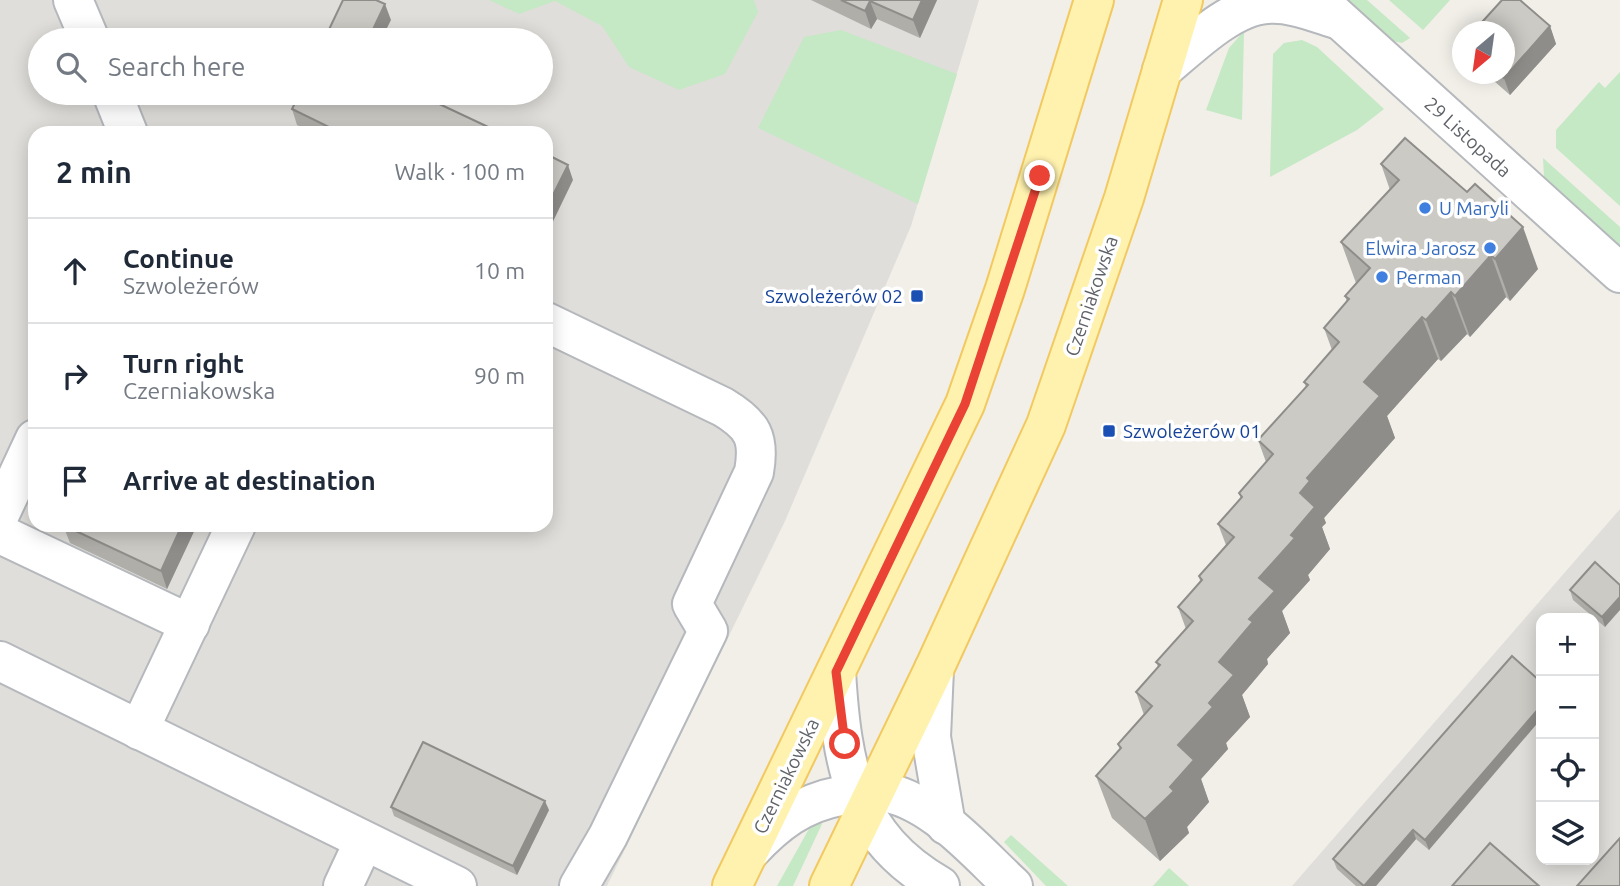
<!DOCTYPE html>
<html lang="en">
<head>
<meta charset="utf-8">
<style>
	body { margin:0; font-family:Ubuntu,sans-serif; background:#f2f2f3; color:#1f2937 }
	.controls { position:absolute; right:21px; bottom:21px; display:grid; overflow:hidden; border-radius:14px; box-shadow:0 4px 18px #0003 }
	.controls button { width:63px; height:63px; display:grid; place-items:center; padding:0; border:0; border-bottom:2px solid #e0e1e3; background:#fff; color:#1f2937; font:35px sans-serif }
	.compass { position:absolute; left:1452px; top:21px; width:63px; height:63px; border-radius:50%; background:#fff; box-shadow:0 4px 18px #0003; rotate:209deg }
	.stop { position:absolute; width:21px; height:21px; margin:-16px; border:5px solid #ea4335; border-radius:50%; background:#fff }
	.stop.end { background:#ea4335; border-color:#fff; box-shadow:0 2px 7px #0008 }
	.list { margin:0; padding:0; list-style:none }
	h2 { display:flex; justify-content:space-between; align-items:center; height:91px; margin:0; padding:0 28px; font-size:30px }
	h2 small { font-size:23px; font-weight:400; color:#747a83 }
	.list li { display:grid; grid-template-columns:46px 1fr auto; gap:21px; align-items:center; box-sizing:border-box; height:105px; padding:0 28px; border-top:2px solid #e0e1e3 }
	.list b { display:block; font-size:26px; white-space:nowrap }
	.list p { margin:0; font-size:23px; white-space:nowrap; color:#747a83 }
	.list em { font-size:23px; font-style:normal; color:#747a83 }
	.icon { flex:none; width:38px; height:38px; fill:none; stroke:currentColor; stroke-width:2; stroke-linecap:round; stroke-linejoin:round }
	.map { position:relative; flex:none; width:1620px; height:886px; overflow:hidden }
	.search { position:absolute; background:#fff; box-shadow:0 4px 18px #0003; left:28px; top:28px; width:525px; height:77px; display:flex; align-items:center; gap:18px; box-sizing:border-box; padding:0 24px; border-radius:38px; color:#747a83; font-size:26px }
	.panel { position:absolute; background:#fff; box-shadow:0 4px 18px #0003; left:28px; top:126px; width:525px; height:406px; border-radius:21px }
	.map>svg:first-child { display:block }
</style>
</head>
<body>
<div class="map">
<svg width="1620" height="886" viewBox="0 0 1620 886">
	<rect width="100%" height="100%" fill="#f1efe8"/>
	<!-- industrial -->
	<g fill="#e0deda" fill-rule="evenodd">
		<path d="M0,0H979L911,226L785,521L607,886H0ZM40,40H541V93H40ZM35,133H546V525H35Z"/>
		<path d="M1620,509V886H1292ZM1541,618H1594V860H1541Z"/>
	</g>
	<!-- green -->
	<g fill="#c5e8c5">
		<path d="M489,0H754L758,12L725,74L679,90L629,67L602,26L555,1L519,14Z"/>
		<path d="M1347,0H1367L1410,38L1402,43L1392,41Z"/>
		<path d="M1389,0H1450L1423,30Z"/>
		<path d="M841,30L957,74L918,204L758,128L804,37Z"/>
		<path d="M1244,31L1242,120L1206,110L1229,48Z"/>
		<path d="M1302,40L1317,47L1384,109L1357,130L1270,177L1273,54L1284,43Z"/>
		<path d="M1620,72V206L1556,148V130L1599,82L1605,88Z"/>
		<path d="M1543,158L1620,227V245L1544,177Z"/>
		<path d="M820,818L822,824L793,886H777L814,820Z"/>
		<path d="M1011,835L1068,886H1046L1004,842Z"/>
		<path d="M1169,868L1189,886H1153Z"/>
	</g>
	<g fill="none" stroke-linecap="round" stroke-linejoin="round">
		<!-- minor casing -->
		<g stroke="#b5b8bc" stroke-width="42">
			<g id="minor">
				<path d="M73,0L90,40"/>
				<path d="M1318,0L1620,273"/>
				<path d="M1162,70C1189,48 1230,6 1267,4C1290,2 1314,12 1336,19"/>
				<path d="M112,93L128,133"/>
				<path d="M546,322L723,407C753,425 760,438 754,472L692,604L708,631L608,836L579,886"/>
				<path d="M0,514L35,439"/>
				<path d="M0,534L190,624"/>
				<path d="M0,661L457,886"/>
				<path d="M934,669L931,737L946,825"/>
				<path d="M836,672C842,766 853,836 940,886"/>
				<path d="M139,730L236,525"/>
				<path d="M750,851C776,823 802,803 840,796C852,794 866,790 878,791C932,798 975,851 1013,886"/>
				<path d="M343,886L364,841"/>
			</g>
		</g>
		<!-- major casing -->
		<g stroke="#f2c960" stroke-width="42">
			<g id="major">
				<path d="M732,886L965,404L1005,289L1094,0"/>
				<path d="M829,886L934,669L1046,425L1124,198L1183,0"/>
			</g>
		</g>
		<!-- minor -->
		<use href="#minor" stroke="#fff" stroke-width="38"/>
		<!-- major -->
		<use href="#major" stroke="#fff2af" stroke-width="38"/>
	</g>
	<!-- wall -->
	<g fill="#afaea9">
		<path d="M811,0H937L920,38L877,19L871,29Z"/>
		<path d="M1550,26L1556,44L1510,95L1486,74H1504Z"/>
		<path d="M292,109L501,133H314L297,125Z"/>
		<path d="M1381,164L1538,269L1510,301L1506,297L1470,337L1467,334L1441,361L1438,359L1387,416L1395,438L1324,518L1326,523L1322,527L1330,549L1308,575L1310,580L1282,611L1290,633L1267,659L1268,664L1242,695L1250,717L1226,743L1228,749L1201,779L1209,802L1187,827L1189,833L1160,861L1112,818L1096,776L1120,750L1118,744L1144,715L1136,692L1158,667L1156,662L1186,629L1178,607L1200,581L1199,576L1226,545L1218,524L1241,499L1239,493L1266,462L1258,440L1306,387L1304,382L1332,350L1324,328L1347,302L1345,296L1356,283L1341,242L1390,190Z"/>
		<path d="M63,525H197L167,589L70,543Z"/>
		<path d="M1620,585L1605,627L1573,600L1570,590Z"/>
		<path d="M1541,682L1429,850L1416,839L1376,886H1356L1337,869L1333,859Z"/>
		<path d="M391,807L549,810L517,875L394,816Z"/>
	</g>
	<!-- shaded-wall -->
	<g fill="#8f8d8a">
		<path d="M922,0H937L920,38L913,20Z"/>
		<path d="M870,1L877,19L871,29L865,11Z"/>
		<path d="M385,4L391,20L381,40H368Z"/>
		<path d="M1550,26L1556,44L1510,95L1504,78Z"/>
		<path d="M568,165L573,180L546,236V209Z"/>
		<path d="M1523,227L1538,269L1510,301L1495,259Z"/>
		<path d="M1491,255L1506,297L1470,337L1455,296Z"/>
		<path d="M1451,292L1467,334L1441,361L1426,320Z"/>
		<path d="M1422,317L1438,359L1387,416L1395,438L1324,518L1326,523L1322,527L1330,549L1308,575L1310,580L1282,611L1290,633L1267,659L1268,664L1242,695L1250,717L1226,743L1228,749L1201,779L1209,802L1187,827L1189,833L1160,861L1145,819L1170,787L1178,745L1209,703L1219,662L1249,619L1259,578L1291,535L1300,493L1307,478L1364,382Z"/>
		<path d="M182,525H197L167,589L161,571Z"/>
		<path d="M1620,597V610L1605,627L1602,617Z"/>
		<path d="M1541,706V719L1429,850L1425,840Z"/>
		<path d="M545,801L549,810L517,875L513,866Z"/>
		<path d="M1413,830L1416,839L1376,886H1364Z"/>
	</g>
	<!-- building -->
	<g fill="#cccac5" stroke="#8f8d8a" stroke-width="2">
		<path d="M343,0H376L385,4L368,40H324Z"/>
		<path d="M841,0H922L913,20L870,1L865,11Z"/>
		<path d="M1502,0H1520L1550,26L1504,78L1499,74H1504V32H1473Z"/>
		<path d="M300,93H416L501,133H341L292,109Z"/>
		<path d="M1405,138L1467,192L1475,184L1523,227L1495,259L1491,255L1455,296L1451,292L1426,320L1422,317L1364,382L1380,396L1307,478L1310,481L1300,493L1315,507L1291,535L1295,538L1259,578L1275,591L1249,619L1253,622L1219,662L1234,675L1209,703L1213,707L1178,745L1194,760L1170,787L1174,791L1145,819L1096,776L1121,748L1118,744L1152,706L1136,692L1160,665L1156,662L1193,621L1178,607L1202,580L1199,576L1234,537L1218,524L1242,497L1239,493L1273,454L1258,440L1308,385L1304,382L1339,342L1324,328L1349,299L1345,296L1370,268L1341,242L1399,180L1381,164Z"/>
		<path d="M546,154L568,165L546,209Z"/>
		<path d="M63,525H182L161,571Z"/>
		<path d="M1595,562L1620,585V597L1602,617L1570,590Z"/>
		<path d="M1512,656L1541,682V706L1425,840L1413,830L1364,886L1333,859Z"/>
		<path d="M423,742L545,801L513,866L391,807Z"/>
		<path d="M1620,838V886H1577Z"/>
		<path d="M1490,843L1539,886H1452Z"/>
	</g>
	<g fill="none" stroke-linecap="round" stroke-linejoin="round">
		<!-- route -->
		<path stroke="#ea4335" stroke-width="9" d="M845,744L836,672L965,404L1040,176"/>
	</g>
	<!-- markers -->
	<g fill="#3f7fe0" stroke="#fff" stroke-width="2.5">
		<circle cx="1425" cy="208" r="7"/>
		<circle cx="1490" cy="248" r="7"/>
		<circle cx="1382" cy="277" r="7"/>
	</g>
	<g fill="#1a4fb4" stroke="#fff" stroke-width="2.5">
		<rect x="910" y="289" width="14" height="14" rx="3.5"/>
		<rect x="1102" y="424" width="14" height="14" rx="3.5"/>
	</g>
	<g text-anchor="middle" dominant-baseline="central" stroke-width="7" stroke-linejoin="round" paint-order="stroke">
		<!-- street labels -->
		<g font-size="19" fill="#5f6368" stroke="#fff">
			<text transform="translate(1468 137) rotate(42)">29 Listopada</text>
			<text transform="translate(1091 296) rotate(-71)">Czerniakowska</text>
			<text transform="translate(786 776) rotate(-64)">Czerniakowska</text>
		</g>
		<!-- shop labels -->
		<g font-size="19" fill="#366cbe" stroke="#fff" text-anchor="start">
			<text x="1439" y="208">U Maryli</text>
			<text x="1476" y="248" text-anchor="end">Elwira Jarosz</text>
			<text x="1396" y="277">Perman</text>
		</g>
		<!-- transit labels -->
		<g font-size="19" fill="#164399" stroke="#fff" text-anchor="end">
			<text x="903" y="296">Szwoleżerów 02</text>
			<text x="1123" y="431" text-anchor="start">Szwoleżerów 01</text>
		</g>
	</g>
</svg>
<div class="controls">
<button>+</button>
<button>−</button>
<button><svg class="icon" aria-label="locate" viewBox="0 0 24 24"><circle cx="12" cy="12" r="6"/><path d="M12 2v4M12 18v4M2 12h4M18 12h4"/></svg></button>
<button><svg class="icon" aria-label="layers" viewBox="0 0 24 24"><path d="M12 4l9 5-9 5-9-5zM3 14l9 5 9-5"/></svg></button>
</div>
<svg class="compass" viewBox="-18 -18 36 36"><path d="M0-13l5 13h-10z" fill="#e53935"/><path d="M0 13l5-13h-10z" fill="#747a83"/></svg>
<div class="stop" style="left:845px;top:744px"></div>
<div class="stop end" style="left:1040px;top:176px"></div>
<div class="search"><svg class="icon" aria-label="search" viewBox="0 0 24 24"><circle cx="10" cy="10" r="6"/><path d="M15 15l6 6"/></svg>Search here</div>
<section class="panel">
<h2>2 min<small>Walk · 100 m</small></h2>
<ul class="list">
<li><svg class="icon" aria-label="ahead" viewBox="0 0 24 24"><path d="M12 20V5M6 11l6-6 6 6"/></svg><div><b>Continue</b><p>Szwoleżerów</p></div><em>10 m</em></li>
<li><svg class="icon" aria-label="right" viewBox="0 0 24 24"><path d="M7 20v-9h11M14 6l5 5-5 5"/></svg><div><b>Turn right</b><p>Czerniakowska</p></div><em>90 m</em></li>
<li><svg class="icon" aria-label="arrive" viewBox="0 0 24 24"><path d="M6 21V4h12l-3 4 3 4H6"/></svg><div><b>Arrive at destination</b></div></li>
</ul>
</section>
</div>
</body>
</html>
